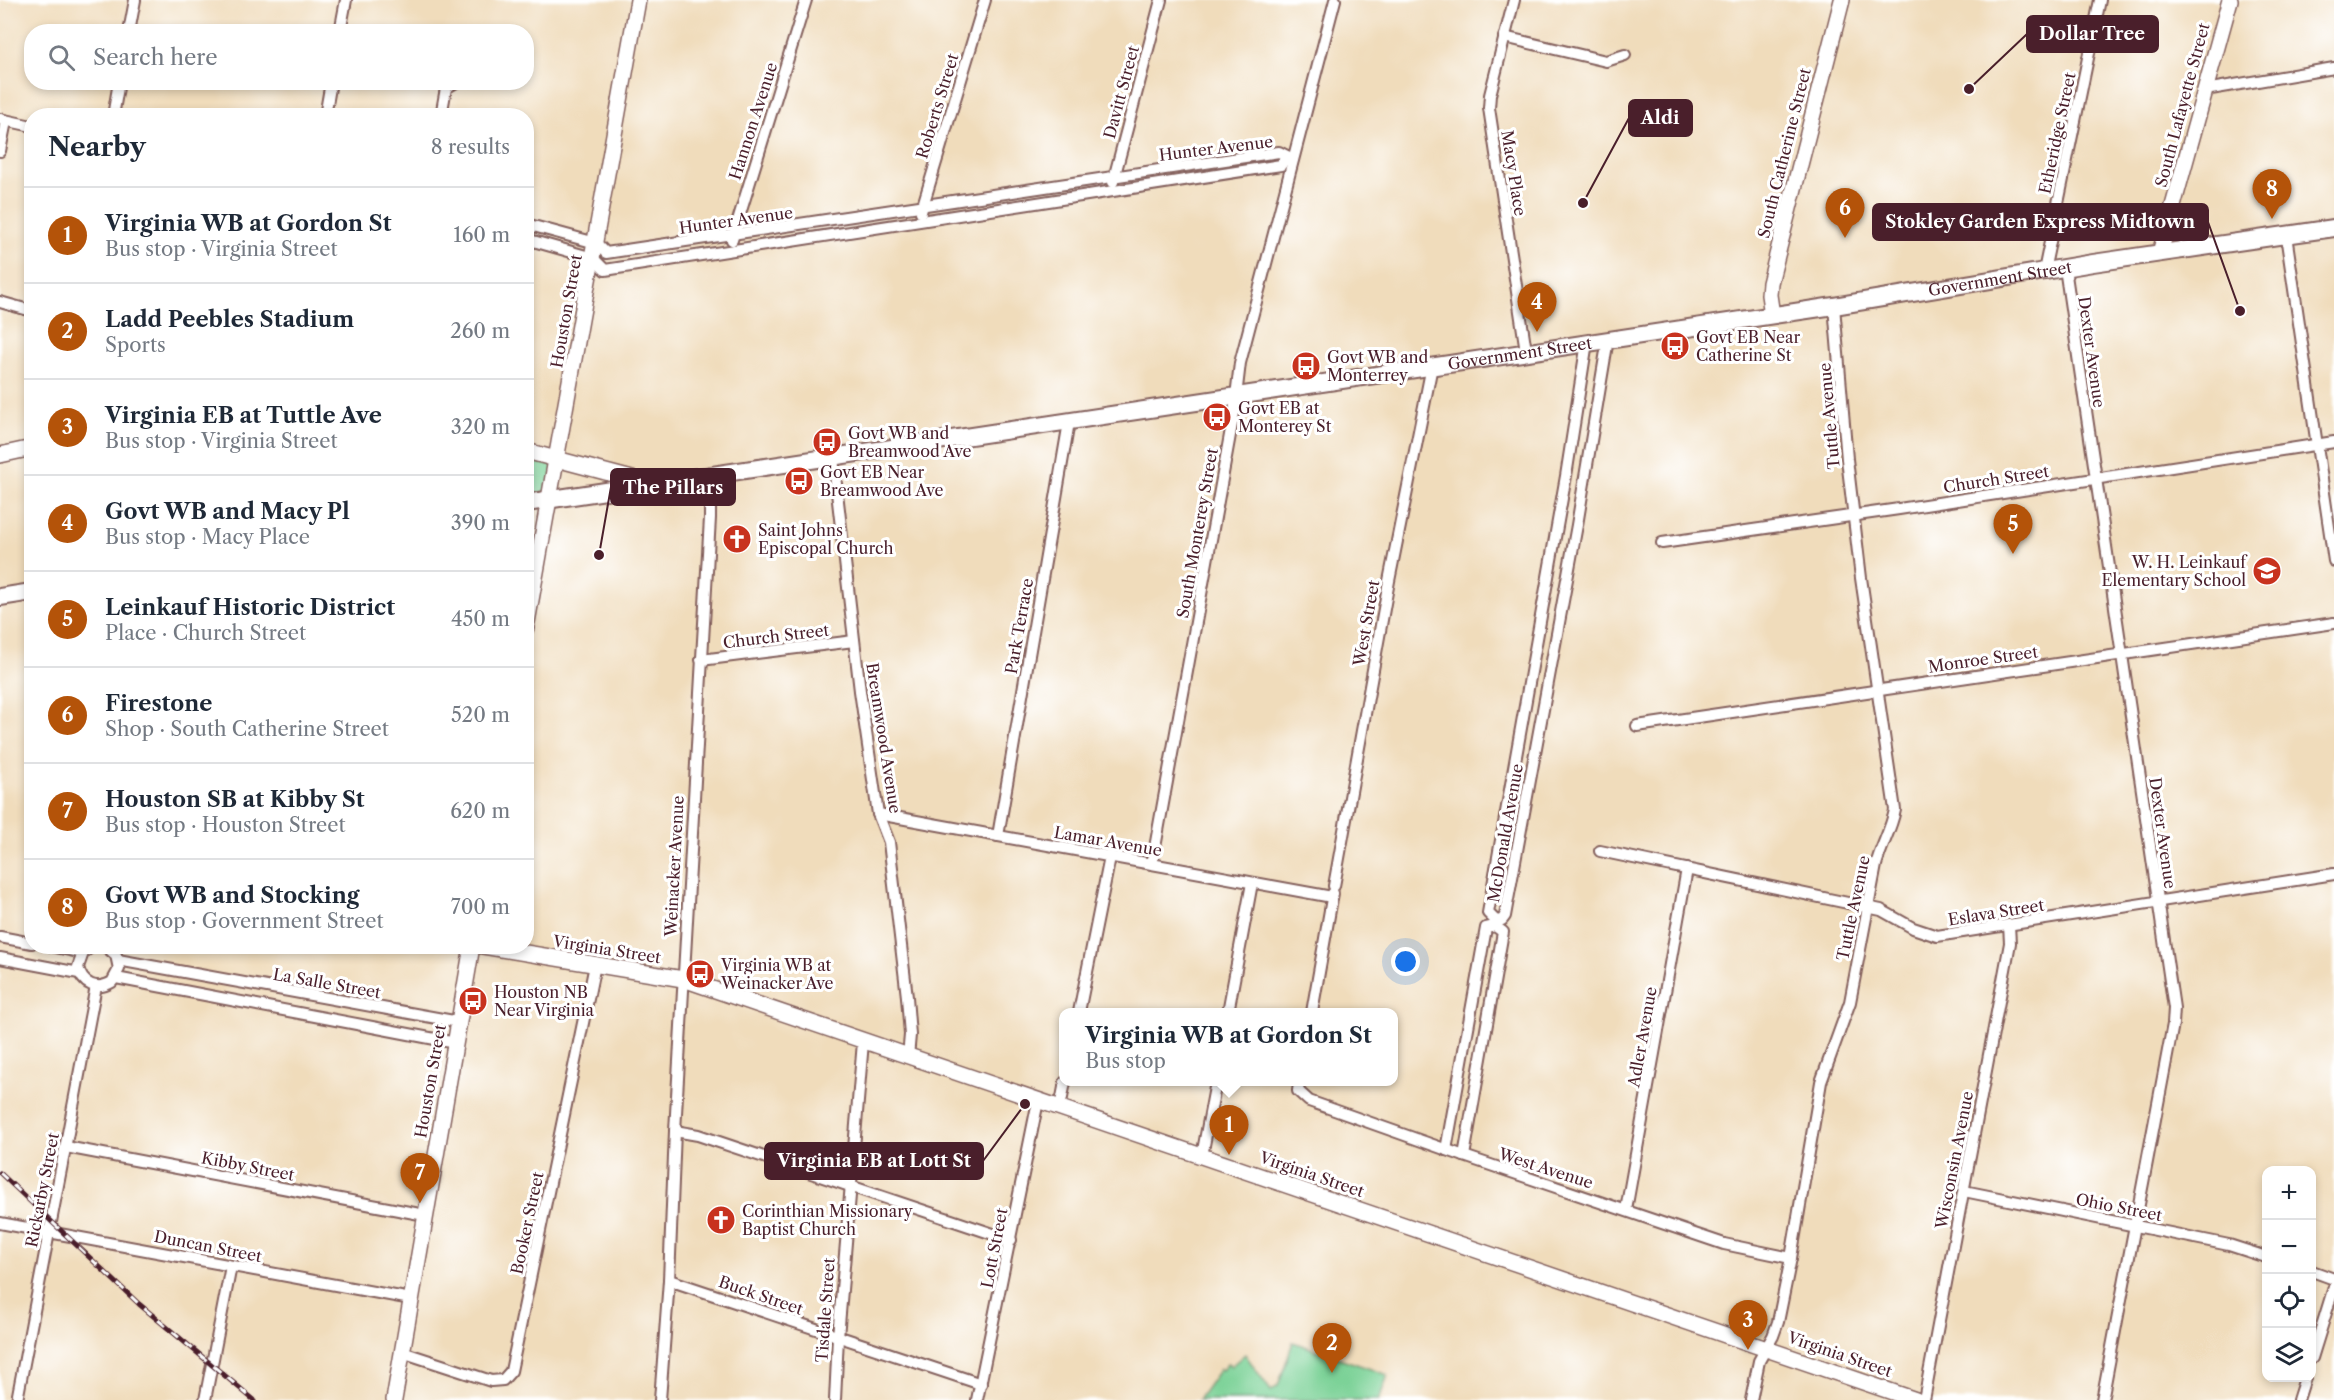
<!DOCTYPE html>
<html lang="en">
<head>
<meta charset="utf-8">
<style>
	body { margin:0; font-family:"Libre Caslon Text",serif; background:#f2f2f3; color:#1f2937 }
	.controls { position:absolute; right:18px; bottom:18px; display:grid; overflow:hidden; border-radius:12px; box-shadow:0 3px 9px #0003 }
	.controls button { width:54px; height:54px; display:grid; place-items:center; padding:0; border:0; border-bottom:2px solid #e0e1e3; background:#fff; color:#1f2937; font:30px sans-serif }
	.you { position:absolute; left:1406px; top:962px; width:21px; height:21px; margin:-15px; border:4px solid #fff; border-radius:50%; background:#1a73e8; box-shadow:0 0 0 9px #1a73e833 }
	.badge { display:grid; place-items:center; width:39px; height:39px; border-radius:50%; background:#b45309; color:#fff; font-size:20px; font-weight:700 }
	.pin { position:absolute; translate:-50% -50px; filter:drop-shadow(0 2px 3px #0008) }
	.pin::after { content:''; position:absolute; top:32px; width:21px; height:18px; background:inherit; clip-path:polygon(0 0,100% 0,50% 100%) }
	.popup { position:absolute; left:1059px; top:1008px; width:339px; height:78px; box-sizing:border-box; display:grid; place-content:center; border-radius:12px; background:#fff; filter:drop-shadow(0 2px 4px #0005); font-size:20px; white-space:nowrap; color:#747a83 }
	.popup b { font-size:22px; color:#1f2937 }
	.popup::after { content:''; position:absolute; left:50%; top:100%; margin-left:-12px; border:12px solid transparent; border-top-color:#fff }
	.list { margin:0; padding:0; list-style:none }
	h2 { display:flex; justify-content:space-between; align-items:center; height:78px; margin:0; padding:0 24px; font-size:26px }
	h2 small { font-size:20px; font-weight:400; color:#747a83 }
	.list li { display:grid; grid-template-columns:39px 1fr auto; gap:18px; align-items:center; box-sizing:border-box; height:96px; padding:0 24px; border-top:2px solid #e0e1e3 }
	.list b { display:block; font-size:22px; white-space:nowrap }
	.list p { margin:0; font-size:20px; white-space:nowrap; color:#747a83 }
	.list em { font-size:20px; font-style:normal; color:#747a83 }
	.icon { flex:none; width:33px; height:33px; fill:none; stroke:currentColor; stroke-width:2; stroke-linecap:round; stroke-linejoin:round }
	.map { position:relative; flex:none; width:2334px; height:1400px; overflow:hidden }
	.search { position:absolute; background:#fff; box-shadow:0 3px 9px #0003; left:24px; top:24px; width:510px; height:66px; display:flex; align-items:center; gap:15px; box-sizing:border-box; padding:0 21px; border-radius:24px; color:#747a83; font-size:22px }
	.panel { position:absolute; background:#fff; box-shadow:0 3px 9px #0003; left:24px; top:108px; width:510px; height:846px; border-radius:24px }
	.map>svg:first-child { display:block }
</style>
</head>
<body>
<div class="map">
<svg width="2334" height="1400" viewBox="0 0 2334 1400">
	<rect width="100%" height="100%" fill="#fff"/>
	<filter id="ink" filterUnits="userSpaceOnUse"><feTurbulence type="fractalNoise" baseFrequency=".0167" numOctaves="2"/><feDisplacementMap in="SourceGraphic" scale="12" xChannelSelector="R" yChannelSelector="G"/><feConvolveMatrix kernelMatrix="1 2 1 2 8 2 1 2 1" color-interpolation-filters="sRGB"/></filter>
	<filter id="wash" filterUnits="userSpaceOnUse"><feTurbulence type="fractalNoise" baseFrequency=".008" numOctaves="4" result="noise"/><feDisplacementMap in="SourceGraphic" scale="24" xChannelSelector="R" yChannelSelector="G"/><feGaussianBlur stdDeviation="1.35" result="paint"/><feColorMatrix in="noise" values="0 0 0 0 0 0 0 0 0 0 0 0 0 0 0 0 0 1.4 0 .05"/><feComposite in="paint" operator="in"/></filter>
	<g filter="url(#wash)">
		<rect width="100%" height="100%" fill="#f0dcbb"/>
		<!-- green -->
		<g fill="#7bd297" stroke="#627861" stroke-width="1.5">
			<path d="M526,451L557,459L549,499L527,503Z"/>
			<path d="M1293,1342L1388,1375L1379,1400H1198L1220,1369L1222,1370L1228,1363L1231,1366L1245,1354L1271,1391L1278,1386Z"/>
		</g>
	</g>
	<g filter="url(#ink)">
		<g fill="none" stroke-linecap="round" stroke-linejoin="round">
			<!-- street casing -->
			<g stroke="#84615d" stroke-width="14">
				<g id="street">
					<path d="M1514,0L1490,95L1489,108L1526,351"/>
					<path d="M129,32L135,0"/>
					<path d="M340,32L346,0"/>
					<path d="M1504,37L1606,61L1625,55"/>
					<path d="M2205,90L2334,68"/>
					<path d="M113,116L119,82"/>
					<path d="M325,116L331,82"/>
					<path d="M441,116L446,88L456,82"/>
					<path d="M0,119L32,126"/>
					<path d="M0,151L6,121"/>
					<path d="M1113,182L1161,0"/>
					<path d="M921,212L985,0"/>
					<path d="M526,224L596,243L606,253L1279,152L1293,159"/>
					<path d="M2286,235L2334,561"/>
					<path d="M526,239L593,258L605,270L1281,165L1286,157"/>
					<path d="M732,240L806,0"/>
					<path d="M2065,268L2174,1008L2173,1024L2102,1400"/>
					<path d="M2044,271L2100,0"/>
					<path d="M0,302L32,311"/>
					<path d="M1587,342L1566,476L1488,913L1496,921L1502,920L1505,916L1577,525L1608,339"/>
					<path d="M833,458L860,691L878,814L889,842L907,997L910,1035L908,1057"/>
					<path d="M1662,543L1899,509L2334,442"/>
					<path d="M701,660L854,641"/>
					<path d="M1637,726L2334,623"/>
					<path d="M878,814L1332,897"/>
					<path d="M998,836L1069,422"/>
					<path d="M1600,851L1881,910L1913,928L1937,936L2334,874"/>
					<path d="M1152,864L1234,413L1240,363L1335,0"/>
					<path d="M1334,886L1389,581L1432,366"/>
					<path d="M0,937L32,943"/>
					<path d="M51,946L83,953"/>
					<path d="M92,946L83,953L78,967C82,985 97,991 112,982L119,969L116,955L105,946"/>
					<path d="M0,958L79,973"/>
					<path d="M118,960L459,1022"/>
					<path d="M116,978L456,1043"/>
					<path d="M1079,1012L1110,857"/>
					<path d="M1228,1012L1252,883"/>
					<path d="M1312,1012L1333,893"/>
					<path d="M1299,1082L1298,1091L1309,1101L1464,1156L1724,1244L1791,1258"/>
					<path d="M1060,1108L1065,1082"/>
					<path d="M675,1131L698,1135L1011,1240"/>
					<path d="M66,1147L425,1215"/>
					<path d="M1446,1150L1486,928L1495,926L1503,932L1464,1156"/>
					<path d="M1202,1156L1216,1082"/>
					<path d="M1964,1191L2229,1245L2266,1257"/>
					<path d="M1626,1210L1687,869"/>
					<path d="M0,1223L411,1299"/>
					<path d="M2312,1271L2334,1279"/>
					<path d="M669,1280L981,1384"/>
					<path d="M402,1352L491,1381L503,1380L511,1371L595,965"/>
					<path d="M2312,1358L2334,1287"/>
					<path d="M17,1400L96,986"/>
					<path d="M205,1400L231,1266"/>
					<path d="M660,1400L669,1280L675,1131L710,518V477"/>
					<path d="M835,1400L838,1337L863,1042"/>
					<path d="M977,1400L1038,1101"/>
					<path d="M1751,1400L1759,1361L1773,1336L1778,1322L1791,1258L1821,1082L1850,1002L1876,865C1881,846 1891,830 1895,810L1861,578L1847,459L1834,306"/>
					<path d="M1924,1400L2010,943L2009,925"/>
					<path d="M2298,1400L2305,1378"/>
				</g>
			</g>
			<!-- secondary casing -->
			<g stroke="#84615d" stroke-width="18">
				<g id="secondary">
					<path d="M2160,253L2230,0"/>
					<path d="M1772,315L1769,295L1770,283L1842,0"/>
					<path d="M526,451L651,484"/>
					<path d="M0,455L32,448"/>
					<path d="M526,628L638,0"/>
					<path d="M483,946L683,979L1916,1400"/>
					<path d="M394,1400L472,946"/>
				</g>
			</g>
			<!-- primary casing -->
			<g stroke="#84615d" stroke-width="20">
				<g id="primary">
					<path id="s1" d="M526,503L1834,306L2093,263L2334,228"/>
					<path d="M0,597L32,592"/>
				</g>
			</g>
			<!-- street -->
			<use href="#street" stroke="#fff" stroke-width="10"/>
			<!-- secondary -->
			<use href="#secondary" stroke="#fff" stroke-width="15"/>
			<!-- primary -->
			<use href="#primary" stroke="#fff" stroke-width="16"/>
			<!-- rail casing -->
			<g stroke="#4a1f2b" stroke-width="5">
				<path id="rail" d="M0,1173L139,1304L254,1400"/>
			</g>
			<!-- rail -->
			<use href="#rail" stroke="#fff" stroke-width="3" stroke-dasharray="9" stroke-linecap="butt"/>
		</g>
	</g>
	<!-- icons -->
	<defs>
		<g id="bus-disc" transform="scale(1.5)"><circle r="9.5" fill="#c8321e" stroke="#fff"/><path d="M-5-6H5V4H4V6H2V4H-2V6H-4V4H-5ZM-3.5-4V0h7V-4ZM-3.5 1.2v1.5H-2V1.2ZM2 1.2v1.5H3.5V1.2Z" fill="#fff"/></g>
		<g id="church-disc" transform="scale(1.5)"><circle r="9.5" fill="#c8321e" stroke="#fff"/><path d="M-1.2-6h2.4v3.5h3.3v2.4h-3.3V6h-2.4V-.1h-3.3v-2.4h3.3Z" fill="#fff"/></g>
		<g id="school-disc" transform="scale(1.5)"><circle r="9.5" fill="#c8321e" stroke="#fff"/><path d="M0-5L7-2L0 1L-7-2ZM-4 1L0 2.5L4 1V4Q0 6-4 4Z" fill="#fff"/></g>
	</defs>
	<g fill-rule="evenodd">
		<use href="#bus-disc" x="1675" y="346"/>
		<use href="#bus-disc" x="1306" y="366"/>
		<use href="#bus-disc" x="1217" y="417"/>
		<use href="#bus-disc" x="827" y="442"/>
		<use href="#bus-disc" x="799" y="481"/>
		<use href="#church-disc" x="737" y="539"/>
		<use href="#school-disc" x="2267" y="571"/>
		<use href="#bus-disc" x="700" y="974"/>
		<use href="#bus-disc" x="473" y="1001"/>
		<use href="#church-disc" x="721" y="1220"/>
	</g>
	<g text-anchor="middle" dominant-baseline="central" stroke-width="6" stroke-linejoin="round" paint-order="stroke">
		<!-- street labels -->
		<g font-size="16" fill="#4a1f2b" stroke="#fff">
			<text transform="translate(1121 92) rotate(-75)">Davitt Street</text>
			<text transform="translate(2182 105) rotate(-75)">South Lafayette Street</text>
			<text transform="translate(937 106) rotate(-73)">Roberts Street</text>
			<text transform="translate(753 121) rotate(-72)">Hannon Avenue</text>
			<text transform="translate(2057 133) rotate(-78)">Etheridge Street</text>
			<text transform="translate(1216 148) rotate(-7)">Hunter Avenue</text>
			<text transform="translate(1784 153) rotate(-76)">South Catherine Street</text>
			<text transform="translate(1514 173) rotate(81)">Macy Place</text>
			<text transform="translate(736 220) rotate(-8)">Hunter Avenue</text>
			<text stroke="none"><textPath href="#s1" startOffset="1491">Government Street</textPath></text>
			<text transform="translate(566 311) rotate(-80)">Houston Street</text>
			<text stroke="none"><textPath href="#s1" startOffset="1005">Government Street</textPath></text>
			<text transform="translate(2092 352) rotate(82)">Dexter Avenue</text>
			<text transform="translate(1829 416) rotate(-95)">Tuttle Avenue</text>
			<text transform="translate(1996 479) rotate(-9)">Church Street</text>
			<text transform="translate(1197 533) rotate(-80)">South Monterey Street</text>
			<text transform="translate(1366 623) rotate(-80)">West Street</text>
			<text transform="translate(1019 626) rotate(-80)">Park Terrace</text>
			<text transform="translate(776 636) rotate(-7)">Church Street</text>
			<text transform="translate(1983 659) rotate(-8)">Monroe Street</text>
			<text transform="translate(884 738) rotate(81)">Breamwood Avenue</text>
			<text transform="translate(1505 833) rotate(-80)">McDonald Avenue</text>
			<text transform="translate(2163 833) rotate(82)">Dexter Avenue</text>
			<text transform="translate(1108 841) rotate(10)">Lamar Avenue</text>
			<text transform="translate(674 866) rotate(-87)">Weinacker Avenue</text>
			<text transform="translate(1853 908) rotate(-78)">Tuttle Avenue</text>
			<text transform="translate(1996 912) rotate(-9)">Eslava Street</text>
			<text transform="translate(607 949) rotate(9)">Virginia Street</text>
			<text transform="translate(327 983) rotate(10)">La Salle Street</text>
			<text transform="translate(1642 1037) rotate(-80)">Adler Avenue</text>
			<text transform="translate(430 1081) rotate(-80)">Houston Street</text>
			<text transform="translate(1954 1160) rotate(-79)">Wisconsin Avenue</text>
			<text transform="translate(248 1166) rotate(11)">Kibby Street</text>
			<text transform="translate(1546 1168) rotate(18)">West Avenue</text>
			<text transform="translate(1312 1174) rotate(19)">Virginia Street</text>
			<text transform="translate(42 1190) rotate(-79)">Rickarby Street</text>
			<text transform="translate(2119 1207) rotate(11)">Ohio Street</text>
			<text transform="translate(527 1223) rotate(-78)">Booker Street</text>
			<text transform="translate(208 1246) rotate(11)">Duncan Street</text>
			<text transform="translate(994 1248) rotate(-79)">Lott Street</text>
			<text transform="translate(761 1295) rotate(19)">Buck Street</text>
			<text transform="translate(825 1310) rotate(-86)">Tisdale Street</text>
			<text transform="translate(1840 1354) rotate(19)">Virginia Street</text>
		</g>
		<!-- poi labels -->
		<g font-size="16" fill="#4a1f2b" stroke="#fff" text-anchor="start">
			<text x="1696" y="337">Govt EB Near<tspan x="1696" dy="18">Catherine St</tspan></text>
			<text x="1327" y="357">Govt WB and<tspan x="1327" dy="18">Monterrey</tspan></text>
			<text x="1238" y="408">Govt EB at<tspan x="1238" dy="18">Monterey St</tspan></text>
			<text x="848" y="433">Govt WB and<tspan x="848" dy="18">Breamwood Ave</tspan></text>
			<text x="820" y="472">Govt EB Near<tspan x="820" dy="18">Breamwood Ave</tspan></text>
			<text x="758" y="530">Saint Johns<tspan x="758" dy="18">Episcopal Church</tspan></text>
			<text x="2246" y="562" text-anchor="end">W. H. Leinkauf<tspan x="2246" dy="18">Elementary School</tspan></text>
			<text x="721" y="965">Virginia WB at<tspan x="721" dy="18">Weinacker Ave</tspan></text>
			<text x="494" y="992">Houston NB<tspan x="494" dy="18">Near Virginia</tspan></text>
			<text x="742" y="1211">Corinthian Missionary<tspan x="742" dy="18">Baptist Church</tspan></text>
		</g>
	</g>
	<!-- callouts -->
	<path fill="none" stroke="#4a1f2b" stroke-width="2" d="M1969 89L2027 34M1583 203L1629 118M2240 311L2208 222M599 555L611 487M1025 1104L983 1161"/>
	<g fill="#4a1f2b" stroke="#fff" stroke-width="2">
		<circle cx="1969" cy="89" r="6"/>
		<circle cx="1583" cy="203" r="6"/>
		<circle cx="2240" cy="311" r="6"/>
		<circle cx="599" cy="555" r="6"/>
		<circle cx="1025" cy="1104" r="6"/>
	</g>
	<g fill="#4a1f2b" stroke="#4a1f2b" stroke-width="2">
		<rect x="2027" y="16" width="131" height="36" rx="6"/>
		<rect x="1629" y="100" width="63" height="36" rx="6"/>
		<rect x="1873" y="204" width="335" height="36" rx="6"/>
		<rect x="611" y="469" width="124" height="36" rx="6"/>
		<rect x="765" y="1143" width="218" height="36" rx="6"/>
	</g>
	<g font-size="18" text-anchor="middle" font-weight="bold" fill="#fff">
		<text x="2092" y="40">Dollar Tree</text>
		<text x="1660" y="124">Aldi</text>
		<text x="2040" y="228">Stokley Garden Express Midtown</text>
		<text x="673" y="494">The Pillars</text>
		<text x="874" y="1167">Virginia EB at Lott St</text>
	</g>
</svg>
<div class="controls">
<button>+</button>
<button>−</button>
<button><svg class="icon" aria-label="locate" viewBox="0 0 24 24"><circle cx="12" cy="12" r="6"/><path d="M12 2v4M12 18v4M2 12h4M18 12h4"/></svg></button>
<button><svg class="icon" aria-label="layers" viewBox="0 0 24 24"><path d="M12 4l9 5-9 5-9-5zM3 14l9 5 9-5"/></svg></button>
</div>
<div class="you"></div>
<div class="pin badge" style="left:1229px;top:1155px">1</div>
<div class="popup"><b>Virginia WB at Gordon St</b>Bus stop</div>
<div class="pin badge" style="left:1332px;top:1373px">2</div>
<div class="pin badge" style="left:1748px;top:1350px">3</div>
<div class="pin badge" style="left:1537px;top:332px">4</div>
<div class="pin badge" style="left:2013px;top:554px">5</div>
<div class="pin badge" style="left:1845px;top:238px">6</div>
<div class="pin badge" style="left:420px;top:1203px">7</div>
<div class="pin badge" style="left:2272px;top:219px">8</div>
<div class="search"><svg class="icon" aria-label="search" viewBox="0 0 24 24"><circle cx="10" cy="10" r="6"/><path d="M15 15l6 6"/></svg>Search here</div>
<section class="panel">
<h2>Nearby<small>8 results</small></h2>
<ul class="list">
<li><span class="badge">1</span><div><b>Virginia WB at Gordon St</b><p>Bus stop · Virginia Street</p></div><em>160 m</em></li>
<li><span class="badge">2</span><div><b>Ladd Peebles Stadium</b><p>Sports</p></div><em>260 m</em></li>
<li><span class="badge">3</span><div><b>Virginia EB at Tuttle Ave</b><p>Bus stop · Virginia Street</p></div><em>320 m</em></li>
<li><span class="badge">4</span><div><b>Govt WB and Macy Pl</b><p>Bus stop · Macy Place</p></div><em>390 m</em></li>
<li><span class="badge">5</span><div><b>Leinkauf Historic District</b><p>Place · Church Street</p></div><em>450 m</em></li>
<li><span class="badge">6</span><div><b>Firestone</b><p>Shop · South Catherine Street</p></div><em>520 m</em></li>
<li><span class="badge">7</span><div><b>Houston SB at Kibby St</b><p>Bus stop · Houston Street</p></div><em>620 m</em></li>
<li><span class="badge">8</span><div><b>Govt WB and Stocking</b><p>Bus stop · Government Street</p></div><em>700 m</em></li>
</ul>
</section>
</div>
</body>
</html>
